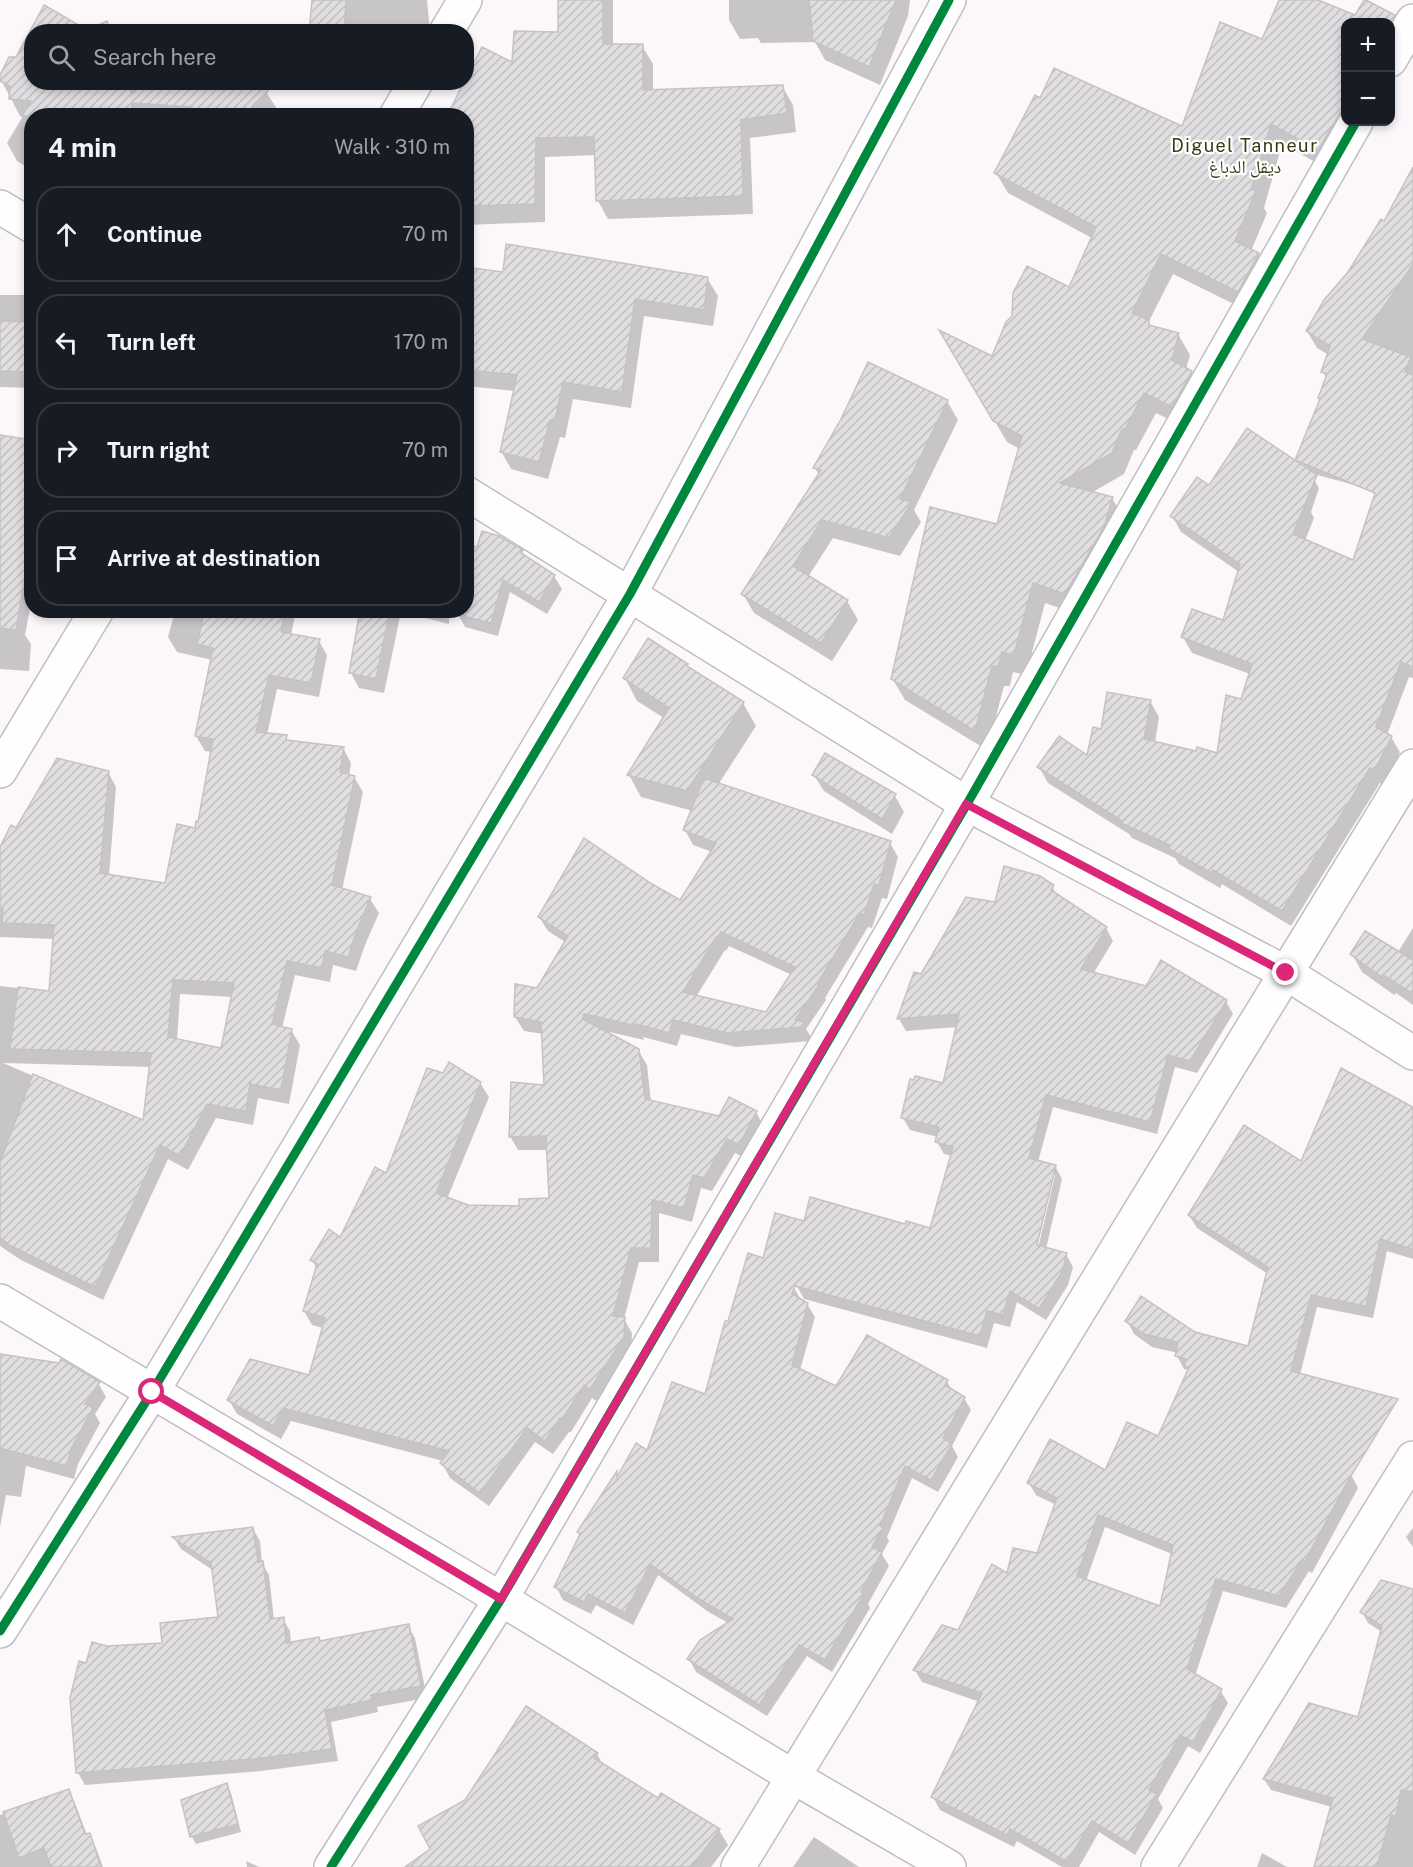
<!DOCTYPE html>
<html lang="en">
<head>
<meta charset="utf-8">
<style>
	body { margin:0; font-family:"Public Sans","Noto Naskh Arabic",sans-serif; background:#242831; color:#f1f3f6 }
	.controls { position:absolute; right:18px; top:18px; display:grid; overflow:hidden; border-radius:12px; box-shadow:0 3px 9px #0003 }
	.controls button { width:54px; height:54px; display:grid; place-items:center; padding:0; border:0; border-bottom:2px solid #363941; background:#171b24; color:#f1f3f6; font:30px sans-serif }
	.stop { position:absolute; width:18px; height:18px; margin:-14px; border:4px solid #db2777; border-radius:50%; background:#fff }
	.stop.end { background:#db2777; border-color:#fff; box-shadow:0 2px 6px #0008 }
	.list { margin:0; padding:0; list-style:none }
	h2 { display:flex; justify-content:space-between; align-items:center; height:78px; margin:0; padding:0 24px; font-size:26px }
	h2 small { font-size:20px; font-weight:400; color:#9ea1a6 }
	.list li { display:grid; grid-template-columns:39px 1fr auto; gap:18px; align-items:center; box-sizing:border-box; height:96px; margin:0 12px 12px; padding:0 12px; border:2px solid #363941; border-radius:24px }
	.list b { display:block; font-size:22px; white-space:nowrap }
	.list em { font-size:20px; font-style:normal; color:#9ea1a6 }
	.icon { flex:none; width:33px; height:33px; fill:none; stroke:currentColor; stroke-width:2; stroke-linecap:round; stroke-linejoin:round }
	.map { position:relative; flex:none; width:1413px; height:1867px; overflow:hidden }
	.search { position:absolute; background:#171b24; box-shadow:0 3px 9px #0003; left:24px; top:24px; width:450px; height:66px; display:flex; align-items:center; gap:15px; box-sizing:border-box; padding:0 21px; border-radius:24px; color:#9ea1a6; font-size:22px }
	.panel { position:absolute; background:#171b24; box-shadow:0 3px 9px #0003; left:24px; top:108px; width:450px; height:510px; border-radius:24px }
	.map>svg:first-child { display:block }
</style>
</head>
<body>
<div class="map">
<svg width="1413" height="1867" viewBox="0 0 1413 1867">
	<defs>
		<pattern id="building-hatch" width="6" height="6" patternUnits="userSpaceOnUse" patternTransform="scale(1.5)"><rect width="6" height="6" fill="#e1dee1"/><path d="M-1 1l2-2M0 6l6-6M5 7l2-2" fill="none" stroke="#c1bec1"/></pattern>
	</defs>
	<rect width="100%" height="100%" fill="#fbf7fb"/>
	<!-- shadow -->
	<g fill="#0003" fill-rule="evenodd">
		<path d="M314,0H427L430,32H391L390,25L356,32H344Z"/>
		<path d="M560,0H613V45L642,46L653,64V91L782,86L793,105L796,132L750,138L753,214L608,219L598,201L596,155L545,157V222L466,225V116H449L466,82L514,64L560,34Z"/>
		<path d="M729,0H910L908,16L880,85L825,60L815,42L761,43L758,38L740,39L729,20Z"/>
		<path d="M1280,0H1315L1356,17L1362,6L1390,22L1402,43L1390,63V22H1346V122L1330,170L1282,144L1264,208L1267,213L1251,251L1258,255L1270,275L1250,312L1173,274L1148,323L1151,327L1178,334L1190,355L1186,369L1191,372L1203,393L1184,427L1156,413L1136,450H1134L1124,474L1091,493L1112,498L1124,519L1077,614L1045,603L1026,675L1013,672L1010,686H1004L987,750L905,700L892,678L998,526L1020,449L1007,442L943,333L993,358L1070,289L1092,238L1008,193L996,173L1041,100L1183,128L1263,41Z"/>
		<path d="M0,78L32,82H155L153,105L181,82H266L265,90L277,109L270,116H32V170L17,161L7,143L23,116H20Z"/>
		<path d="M1413,170V501L1310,473L1319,488L1311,512L1314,518L1305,541L1353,562L1413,540V678L1409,677L1387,735L1391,737L1400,752L1384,785L1380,783L1291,926L1222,884L1220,888L1179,864L1175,858L1132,838L1129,834L1048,783L1039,767L1088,757L1102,731L1150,701L1159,717L1155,743L1197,753L1218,754L1242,700L1250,674L1192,653L1183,637L1224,622L1239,572L1181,532L1172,516L1210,487L1307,470L1298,456L1321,401L1319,398L1327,379L1323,372L1329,355L1317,348L1307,331L1384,223Z"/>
		<path d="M466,268L505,273L707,278L718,296L713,326L644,316L631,408L573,399L565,438L560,437L548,479L511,469L501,451L515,391L466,386Z"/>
		<path d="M0,295H32V388L0,387Z"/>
		<path d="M947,401L958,420L914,510L921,522L900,556L833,538L808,577L847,601L858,620L832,661L754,613L743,594L819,475L815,468L843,420Z"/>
		<path d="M0,436L32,441V598L25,635L31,644L29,671L0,669Z"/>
		<path d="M522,551L525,557L554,576L562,589L547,614L510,592L498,636L465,627L458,614L459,610H466Z"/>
		<path d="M166,610H296L291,635L319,641L327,655L319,697L277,689L267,735L286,737L289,742L343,748L351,763L349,776L354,777L363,792L342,890L370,899L379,913L365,945L356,971L333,965L330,982L295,975L282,1028L291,1030L300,1045L289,1104L258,1098L253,1125L216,1118L188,1170L168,1159L103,1300L21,1260L0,1246V986L50,992L55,939L0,937V864L108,772L116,787L109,876L166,885L199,823L212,752L205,751L196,736L212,660L177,652L168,637L174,615ZM180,994L233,997L222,1050L177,1041ZM3,1063L151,1067L144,1123Z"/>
		<path d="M362,610H449V624L401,612L384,693L359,688L351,673Z"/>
		<path d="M687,666L690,670L743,703L756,726L718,785L890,843L898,857L887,899L882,898L872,928L868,927L825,998L826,1000L806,1029L811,1037V1041L736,1047L681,1034L677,1046L643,1037L644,1040L605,1031L638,1050L647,1065L651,1102L720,1118L756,1112L764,1127L747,1159L735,1153L712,1191L701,1188L692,1222L659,1213V1262H639L624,1319L632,1333L631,1352L598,1402L592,1398L571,1432H569L553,1454L535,1442L489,1506L450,1478L442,1463L443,1461L291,1421L281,1439L237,1414L229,1400L310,1377L323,1328L312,1325L304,1311L317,1269L312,1260L341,1239L387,1175L480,1083L489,1097L447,1199L468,1207L521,1208L551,1199L548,1150H518L510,1136L546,1087L543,1034L524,1031L515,1017L537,989L565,942L548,931L539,917L651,885L680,902L712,852L693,845L685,830L693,811L641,797L629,775L664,718L637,701L625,678ZM729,946L792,975L767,1014L696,997L725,950L726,951Z"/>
		<path d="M814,775L895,796L904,812L892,834L824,791Z"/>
		<path d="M1052,886L1058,897L1106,928L1113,941L1093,974L1146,988L1226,1001L1233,1014L1197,1073L1175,1067L1157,1134L1053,1107L1038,1162L1055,1166L1062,1179L1046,1249L1066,1254L1073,1267L1068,1285L1046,1320L1017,1302L1010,1327L994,1323L987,1348L804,1299L793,1279L790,1281L800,1298L797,1297L807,1304L815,1317L800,1370L837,1388L947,1381L952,1391L964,1398L971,1410L952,1446L958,1457L938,1492L912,1478L887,1537L889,1541L882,1554L889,1566L868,1604L870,1608L832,1672L807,1656L767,1716L696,1672L689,1659L728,1623L707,1611L658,1575L633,1625L596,1605L591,1614L563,1600L556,1587L581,1536L579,1532L617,1474L619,1477L648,1453L706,1396L729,1323L764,1260L805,1222L906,1226L932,1230L952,1156L944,1154L937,1142L938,1137L910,1130L903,1118L944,1084L957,1027L906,1031L899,1019L915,974L921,976L996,904ZM1052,1175H1055L1037,1253L1034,1252Z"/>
		<path d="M1413,928V1005L1396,993L1394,995L1362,972L1352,954L1398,952Z"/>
		<path d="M1413,1110V1259L1387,1251L1373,1318L1317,1307L1300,1375L1358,1488L1312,1573L1309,1571L1286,1608L1223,1591L1195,1676L1220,1690L1228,1703L1200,1753L1188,1746L1158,1799L1163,1808L1135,1855L1099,1832L1079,1867H1062L1017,1841L1014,1847L940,1810L933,1797L980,1702L922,1682L915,1670L959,1631L1008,1575L1038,1555L1056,1505L1036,1495L1029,1483L1105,1472L1159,1438L1188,1370L1184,1369L1177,1356L1178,1353L1152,1347L1134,1334L1127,1321L1195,1334L1249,1348L1268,1274L1197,1228L1189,1215ZM1105,1527L1172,1554L1161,1608L1086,1581Z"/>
		<path d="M0,1355L98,1383L106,1397L95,1414L100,1423L78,1464L74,1479L26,1466L21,1497L6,1495L0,1527Z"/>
		<path d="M1413,1528V1547L1406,1537Z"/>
		<path d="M253,1529L260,1541L262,1563L269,1575L274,1620L283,1619L290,1631L291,1644L321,1643L408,1626L415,1638L427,1698L377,1707L378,1712L331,1722L338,1761L261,1771L85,1785L78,1773L72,1698L88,1665L107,1647L164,1644L219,1618L214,1571L181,1549L174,1538Z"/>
		<path d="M1413,1590V1867H1316L1332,1807L1271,1790L1264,1779L1310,1705L1359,1718L1382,1632L1368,1623L1362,1612Z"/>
		<path d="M597,1754L603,1765L658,1801L719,1830L728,1845L711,1867H407Z"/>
		<path d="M227,1785L231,1793L241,1832L196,1844L192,1837L182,1801Z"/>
		<path d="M68,1790L75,1803L87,1835H89L96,1848L103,1867H0V1815Z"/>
		<path d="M814,1837L859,1867H793Z"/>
		<path d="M1262,1853L1287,1867H1257Z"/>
		<path d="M246,1861L259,1867H247Z"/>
	</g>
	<!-- building -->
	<g fill="url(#building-hatch)" stroke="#c5c2c5" stroke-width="1.5" fill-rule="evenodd">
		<path d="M312,0H346L344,32H309Z"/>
		<path d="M558,0H603V44H643V90L783,85L787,113L741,120L743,196L596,201L594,137L536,138L535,204L466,206V116L448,114L464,82H466V78L482,47L512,62L514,31L558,32Z"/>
		<path d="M809,0H896L869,67L813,41Z"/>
		<path d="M1279,0H1318L1355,15L1364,0H1366L1395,15L1390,22H1346V107L1340,113L1318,150L1271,124L1251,189L1256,191L1235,241L1259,253L1238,292L1161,254L1132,313L1149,320V325L1179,333L1172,360L1192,371L1172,407L1144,393L1125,429H1122L1112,453L1060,483L1113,497L1104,527L1065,594L1033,583L1014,655L1002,652L998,666H992L975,731L891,679L930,507L997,524L1022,436L993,421L939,330L992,356L1006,322L1012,316L1013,293L1027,266L1069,287L1096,227L994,173L1035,95L1040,98L1054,68L1182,126L1220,22L1262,39Z"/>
		<path d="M44,5L87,30L107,21L111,32H32V82H128L132,94L147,82H261L268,91L252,106L251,116H191L192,107L132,103L131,116H22L31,101L9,99L10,86L0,81V75L9,57H16Z"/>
		<path d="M1413,167V264L1362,339L1411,357L1405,372L1413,375V667L1401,662L1376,727L1392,736L1375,770L1370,768L1282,911L1213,870L1211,873L1168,848L1170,845L1121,823L1122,821L1037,767L1059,736L1087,755L1093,727L1101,729L1107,692L1151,700L1144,739L1196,751L1197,747L1217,753L1226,695L1241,699L1252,664L1181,637L1192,609L1223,620L1240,564L1170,516L1197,477L1209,485L1247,428L1317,475L1293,534L1353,560L1375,493L1295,460L1320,399L1318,398L1327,374L1321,372L1330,346L1306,331L1324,300L1348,272L1381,219L1384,221Z"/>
		<path d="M506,244L708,277L704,310L635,299L622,392L563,382L555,421L550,420L539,462L500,452L517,375L466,370V267L503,272Z"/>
		<path d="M0,321L32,322V372L0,371Z"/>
		<path d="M868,362L948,400L900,499L912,502L889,538L822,520L793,566L848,600L821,643L741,594L821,470L813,468L841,419Z"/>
		<path d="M0,435L32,440V537L16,630L0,628Z"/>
		<path d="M482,531L499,536L523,550L521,553L555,575L539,602L503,580L491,623L466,617V568L473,546L477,547Z"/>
		<path d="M205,610H285L281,632L320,639L311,683L269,675L256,732L287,735L286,740L344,747L340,772L355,776L332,885L371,897L357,930L348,957L325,951L322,968L287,961L272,1024L292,1029L281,1090L250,1084L246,1111L207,1104L180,1156L160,1145L95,1287L11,1246L0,1238V1162L33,1074L143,1120L151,1053L10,1049L18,987L49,991L54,925L2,923L3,908H0V847L11,825L16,828L57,758L109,771L100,873L165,883L177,824L195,828L196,821L198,822L213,739L195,736L213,648L197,644ZM173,980L234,983L221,1048L168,1037Z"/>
		<path d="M360,610H390L376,679L349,673Z"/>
		<path d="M648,638L688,664L687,666L744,702L687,791L627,775L669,708L623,678Z"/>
		<path d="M825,753L896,794L882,819L812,775Z"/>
		<path d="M704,778L891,841L879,885L874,884L864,915L860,913L817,984L819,985L795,1020L804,1022L803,1027L727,1033L673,1020L669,1033L636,1024L637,1026L584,1014L583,1019L639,1049L645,1099L719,1116L729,1097L757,1111L739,1145L727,1139L704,1178L693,1175L684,1208L652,1200L651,1248H631L613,1316L625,1317L624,1337L590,1389L584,1385L563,1418H560L545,1441L527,1428L480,1493L440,1463L449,1451L283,1408L273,1426L227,1400L250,1359L309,1375L325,1318L303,1311L317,1264L310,1260L329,1229L340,1237L375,1167L386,1173L427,1068L443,1073L449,1062L481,1082L436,1193L468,1205L519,1206V1199L549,1198L546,1136L509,1137L511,1082L544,1085L541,1022L514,1017L515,984L537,988L568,936L538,917L584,838L652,884L680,900L716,843L683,830ZM721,932L795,967L766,1012L683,992L716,937H718Z"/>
		<path d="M1004,866L1040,876L1054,885L1051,890L1107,927L1081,969L1146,986L1161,960L1227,1000L1190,1061L1168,1055L1150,1122L1046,1095L1029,1158L1056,1165L1037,1245L1067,1253L1062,1272L1039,1309L1010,1291L1003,1315L987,1311L980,1336L795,1286L792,1294L808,1303L792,1365L836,1386L867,1335L948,1380L945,1385L965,1397L943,1438L952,1444L931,1480L905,1466L880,1526L883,1528L872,1547L882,1552L861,1592L864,1594L825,1660L799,1645L759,1705L687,1659L700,1640L733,1619L699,1599L650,1564L625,1613L588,1594L584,1602L554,1587L580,1534L577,1532L617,1471V1477L636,1443L647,1450L672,1382L705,1394L725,1321H728L748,1253L763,1258L775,1213L804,1221L810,1197L905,1224L906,1221L930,1228L953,1147L935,1142L939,1127L901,1118L910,1079L914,1080L915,1076L943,1083L959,1014L897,1019L914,972L921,974L966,897L995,902Z"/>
		<path d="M1365,931L1413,960V994L1385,976L1383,978L1350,954Z"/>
		<path d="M1341,1068L1413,1107V1249L1380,1239L1366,1306L1311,1295L1291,1371L1398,1399L1349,1479L1305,1561L1302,1560L1279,1596L1216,1579L1187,1669L1222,1689L1193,1742L1180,1735L1149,1790L1157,1794L1128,1843L1092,1821L1067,1862L1010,1829L1007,1835L931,1797L982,1693L913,1670L942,1625L958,1630L992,1564L1007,1573L1013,1548L1037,1553L1057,1498L1027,1483L1050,1439L1105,1470L1127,1422L1158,1436L1189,1367L1184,1366L1186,1359L1175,1356L1178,1342L1144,1334L1125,1321L1141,1296L1195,1332L1248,1346L1268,1267L1188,1215L1244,1125L1301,1161ZM1098,1515L1173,1545L1160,1606L1077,1576Z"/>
		<path d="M0,1354L59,1363L61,1359L100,1382L85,1404L93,1408L71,1449L67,1466L0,1448Z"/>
		<path d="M253,1527L258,1562L263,1561L270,1619L284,1617L286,1643L319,1637L320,1641L409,1624L421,1686L371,1695L372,1700L325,1710L332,1749L254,1759L76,1773L70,1698L79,1661L86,1663L92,1642L107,1646L162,1643L160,1623L218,1617L211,1563L172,1537Z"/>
		<path d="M1381,1580L1413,1589V1792L1401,1790L1396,1816L1391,1815L1377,1867H1314L1333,1798L1263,1779L1309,1703L1358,1717L1382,1626L1360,1612Z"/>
		<path d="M526,1706L598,1753L594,1758L658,1798L661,1793L720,1829L692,1867H405L430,1849L418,1826L465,1800Z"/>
		<path d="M227,1783L238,1824L190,1837L181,1800Z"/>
		<path d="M69,1789L85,1834L90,1833L101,1867H51L44,1848L19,1858L3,1812Z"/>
	</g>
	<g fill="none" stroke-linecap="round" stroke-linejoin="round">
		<!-- minor casing -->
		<g stroke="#c1bec1" stroke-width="36">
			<g id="minor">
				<path d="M446,32L465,0"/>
				<path d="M1390,60L1413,21"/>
				<path d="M396,116L416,82"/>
				<path d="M0,207L32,226"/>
				<path d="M466,493L967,804L1286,973L1413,1053"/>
				<path d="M0,771L97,610"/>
				<path d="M0,1301L501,1599L792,1776L949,1867"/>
				<path d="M0,1631L152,1392L630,594L949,0"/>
				<path d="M331,1867L501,1599L967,804L1356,122"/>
				<path d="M738,1867L1413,766"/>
				<path d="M1158,1867L1413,1458"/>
			</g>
		</g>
		<!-- minor -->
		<use href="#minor" stroke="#fefefe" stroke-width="33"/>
		<!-- cycleway casing -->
		<g stroke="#fff" stroke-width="13">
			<g id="cycleway">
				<path d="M0,1631L152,1392L630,594L949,0"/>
				<path d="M331,1867L501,1599L967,804L1356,122"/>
			</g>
		</g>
		<!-- cycleway -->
		<use href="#cycleway" stroke="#00873e" stroke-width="9"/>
	</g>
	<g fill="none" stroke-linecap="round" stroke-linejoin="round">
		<!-- route -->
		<path stroke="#db2777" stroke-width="8" d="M152,1392L501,1599L966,804L1286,973"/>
	</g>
	<g text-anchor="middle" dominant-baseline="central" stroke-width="4.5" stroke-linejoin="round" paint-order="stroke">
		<!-- neighbourhood labels -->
		<g font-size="18" letter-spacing="1.5" fill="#383b12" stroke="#fff">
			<text x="1245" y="145">Diguel Tanneur<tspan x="1245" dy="21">ديقل الدباغ</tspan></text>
		</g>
	</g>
</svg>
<div class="controls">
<button>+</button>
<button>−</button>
</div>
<div class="stop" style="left:152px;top:1392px"></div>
<div class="stop end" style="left:1286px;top:973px"></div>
<div class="search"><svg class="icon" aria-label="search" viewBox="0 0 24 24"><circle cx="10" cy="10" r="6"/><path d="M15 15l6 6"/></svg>Search here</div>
<section class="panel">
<h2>4 min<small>Walk · 310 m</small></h2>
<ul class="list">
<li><svg class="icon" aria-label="ahead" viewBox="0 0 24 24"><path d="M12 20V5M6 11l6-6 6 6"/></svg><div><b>Continue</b></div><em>70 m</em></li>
<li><svg class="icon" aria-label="left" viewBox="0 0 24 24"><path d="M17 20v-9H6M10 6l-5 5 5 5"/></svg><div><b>Turn left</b></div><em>170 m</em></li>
<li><svg class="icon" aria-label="right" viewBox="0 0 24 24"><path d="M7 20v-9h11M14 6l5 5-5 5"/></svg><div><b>Turn right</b></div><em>70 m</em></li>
<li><svg class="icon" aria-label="arrive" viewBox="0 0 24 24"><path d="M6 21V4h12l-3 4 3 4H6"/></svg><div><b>Arrive at destination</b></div></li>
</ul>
</section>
</div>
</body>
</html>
